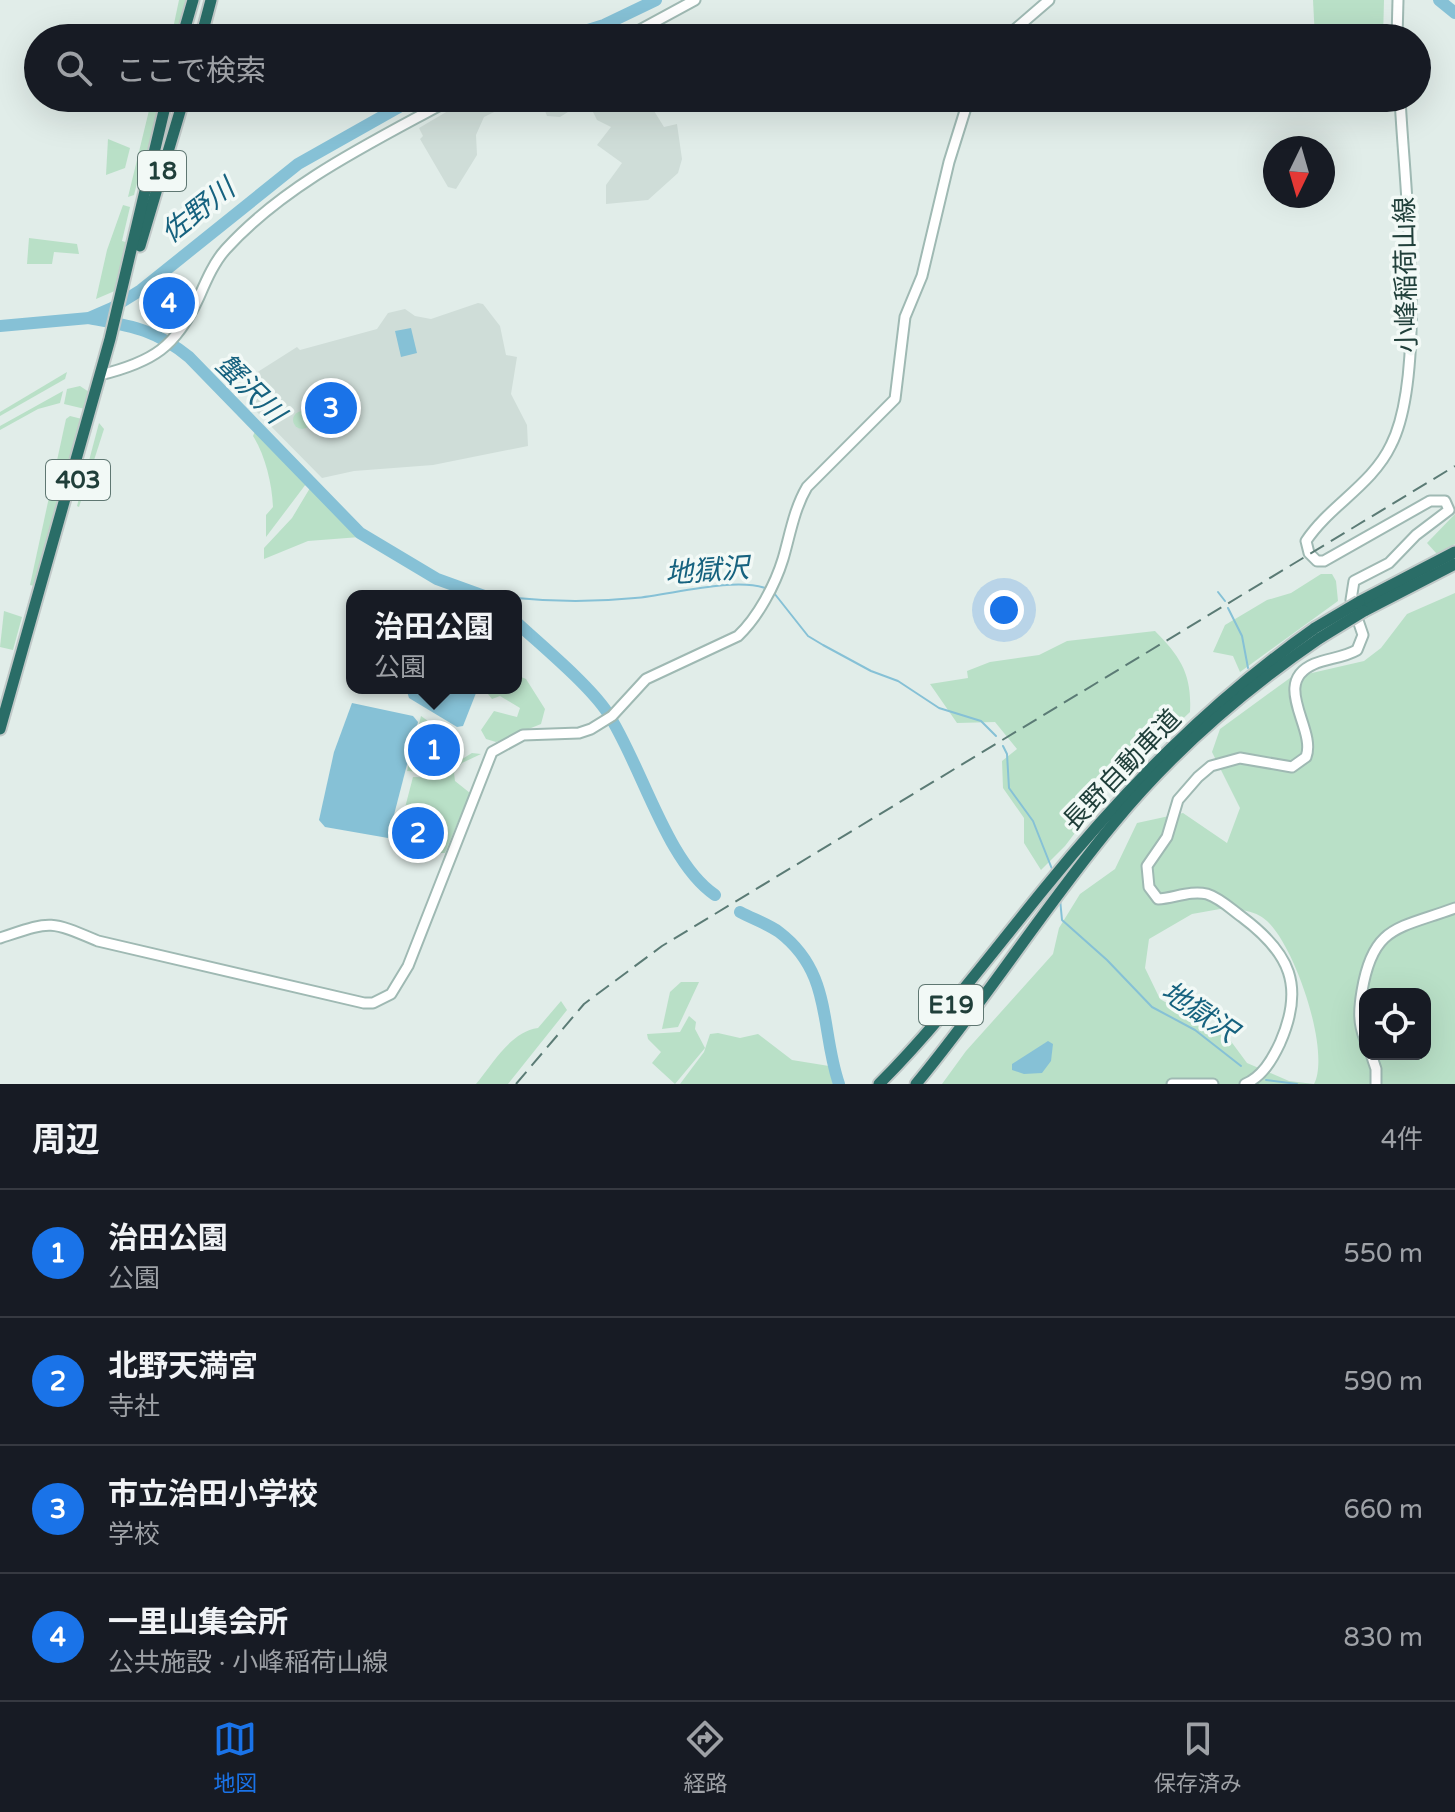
<!DOCTYPE html>
<html lang="ja">
<head>
<meta charset="utf-8">
<style>
	body { margin:0; font-family:"Varela Round","Noto Sans JP",sans-serif; background:#242831; color:#f1f3f6 }
	.controls { position:absolute; right:24px; bottom:24px; display:grid; overflow:hidden; border-radius:16px; box-shadow:0 8px 32px #0002 }
	.controls button { width:72px; height:72px; display:grid; place-items:center; padding:0; border:0; border-bottom:2px solid #363941; background:#171b24; color:#f1f3f6; font:40px sans-serif }
	.compass { position:absolute; left:1263px; top:136px; width:72px; height:72px; border-radius:50%; background:#171b24; box-shadow:0 8px 32px #0002; rotate:185deg }
	.you { position:absolute; left:1004px; top:610px; width:28px; height:28px; margin:-20px; border:6px solid #fff; border-radius:50%; background:#1a73e8; box-shadow:0 0 0 12px #1a73e833 }
	.badge { display:grid; place-items:center; width:52px; height:52px; border-radius:50%; background:#1a73e8; color:#fff; font-size:26px; font-weight:700 }
	.pin { position:absolute; translate:-50% -50%; border:4px solid #fff; box-shadow:0 2px 8px #0006 }
	.popup { position:absolute; left:346px; top:590px; width:176px; height:104px; box-sizing:border-box; display:grid; place-content:center; border-radius:16px; background:#171b24; filter:drop-shadow(0 2px 6px #0005); font-size:26px; white-space:nowrap; color:#9ea1a6 }
	.popup b { font-size:30px; color:#f1f3f6 }
	.popup::after { content:''; position:absolute; left:50%; top:100%; margin-left:-16px; border:16px solid transparent; border-top-color:#171b24 }
	.list { margin:0; padding:0; list-style:none }
	h2 { display:flex; justify-content:space-between; align-items:center; height:104px; margin:0; padding:0 32px; font-size:34px }
	h2 small { font-size:26px; font-weight:400; color:#9ea1a6 }
	.list li { display:grid; grid-template-columns:52px 1fr auto; gap:24px; align-items:center; box-sizing:border-box; height:128px; padding:0 32px; border-top:2px solid #363941 }
	.list b { display:block; font-size:30px; white-space:nowrap }
	.list p { margin:0; font-size:26px; white-space:nowrap; color:#9ea1a6 }
	.list em { font-size:26px; font-style:normal; color:#9ea1a6 }
	.icon { flex:none; width:44px; height:44px; fill:none; stroke:currentColor; stroke-width:2; stroke-linecap:round; stroke-linejoin:round }
	.map { position:relative; flex:none; width:1455px; height:1084px; overflow:hidden }
	.search { position:absolute; background:#171b24; box-shadow:0 8px 32px #0002; left:24px; right:24px; top:24px; height:88px; display:flex; align-items:center; gap:20px; box-sizing:border-box; padding:0 28px; border-radius:44px; color:#9ea1a6; font-size:30px }
	.sheet { height:616px; background:#171b24 }
	nav { display:flex; justify-content:space-around; align-items:center; box-sizing:border-box; height:112px; border-top:2px solid #363941; background:#171b24; font-size:22px; color:#9ea1a6 }
	nav a { display:grid; justify-items:center; gap:4px }
	nav .on { color:#1a73e8 }
	.map>svg:first-child { display:block }
</style>
</head>
<body>
<div class="map">
<svg width="1455" height="1084" viewBox="0 0 1455 1084">
	<rect width="100%" height="100%" fill="#e1ede9"/>
	<!-- built -->
	<g fill="#cfddd8">
		<path d="M684,24L691,34L683,38H642Z"/>
		<path d="M470,98H523L484,117L476,135L477,155L456,189L448,187L420,139L423,136L419,128Z"/>
		<path d="M540,98H646L664,127L677,124L682,159L678,173L648,200L606,204V185L622,163L597,145L611,127L597,120L587,100L560,117L547,116Z"/>
		<path d="M478,303L483,304L500,326L506,355L517,357L511,394L527,425L528,446L433,465L354,471L322,478L255,410L256,373L297,347L300,350L377,329L388,313L405,309L415,316L431,319Z"/>
	</g>
	<!-- green -->
	<g fill="#b9e0c7" fill-rule="evenodd">
		<path d="M179,0H188L177,38H171Z"/>
		<path d="M1313,0H1384L1383,38H1315Z"/>
		<path d="M152,98H163L147,167L139,175L134,195L128,197Z"/>
		<path d="M108,139L130,148L125,168L106,175Z"/>
		<path d="M123,205L130,207L122,241L129,243L117,290L96,299L107,250Z"/>
		<path d="M29,238L77,244L79,254L54,252L52,264H27Z"/>
		<path d="M67,372L65,379L0,416V412Z"/>
		<path d="M80,386L89,392L85,409L64,404L67,389Z"/>
		<path d="M63,391L60,403L38,409L0,430V426Z"/>
		<circle cx="302" cy="420" r="9"/>
		<path d="M70,416L82,419L34,586L30,585L66,419Z"/>
		<path d="M99,423L104,429L79,507L77,506Z"/>
		<path d="M255,431L306,484L266,537V515L273,507C272,483 265,455 253,436Z"/>
		<path d="M310,488L360,537L308,541L264,559V548L292,518Z"/>
		<path d="M1455,514V544L1437,554L1427,543Z"/>
		<path d="M1321,574H1332L1336,581L1338,601L1240,672L1233,656L1213,652L1225,625L1267,600L1291,593Z"/>
		<path d="M1455,593V1084H942L966,1051L1053,954L1059,928L1080,894L1115,869L1137,823L1183,813L1227,843L1240,808L1212,752L1220,729L1290,678L1364,661L1381,648L1407,614ZM1220,909C1236,909 1254,909 1267,921C1295,946 1331,1052 1314,1084L1289,1081L1247,1063L1230,1040L1160,999L1145,968L1149,939L1192,914ZM1365,994H1425V1054H1365Z"/>
		<path d="M4,611L22,617L13,650L0,647Z"/>
		<path d="M1155,631C1181,657 1192,675 1190,712L1107,791L1065,846L1041,870L1024,843V818L1003,788L1002,761L1017,749L995,722L957,723L930,684L968,678L967,671L990,662L1039,655L1067,641Z"/>
		<path d="M516,675L526,679L545,709L541,724L496,742L486,739L481,730L494,711L517,717L520,708L500,696L492,699L488,694L489,688H516Z"/>
		<path d="M421,716L459,743L451,764L441,774L407,771Z"/>
		<path d="M472,753L481,754L462,763L454,773L455,781L470,793L445,853H398L395,846L413,777L443,778L459,761Z"/>
		<path d="M681,982H699L678,1027L662,1029L670,992Z"/>
		<path d="M561,1001L567,1010L508,1084H476C493,1064 510,1032 538,1028Z"/>
		<path d="M689,1016L696,1022L695,1029L705,1048L675,1084L652,1063L661,1052L648,1039L647,1034L680,1032Z"/>
		<path d="M718,1033L740,1038L758,1034L792,1060L829,1066L833,1084H680L704,1052L710,1034Z"/>
	</g>
	<!-- water -->
	<g fill="#86c1d6">
		<path d="M411,328L417,353L401,357L395,331Z"/>
		<path d="M406,688H478L463,726L457,727L409,698Z"/>
		<path d="M352,703L413,716L418,722L388,838L325,827L319,820L334,752Z"/>
		<path d="M1048,1041L1053,1044L1051,1061L1042,1073L1024,1074L1012,1070V1064Z"/>
	</g>
	<g fill="none" stroke-linecap="round" stroke-linejoin="round">
		<!-- stream -->
		<g stroke="#86c1d6" stroke-width="2">
			<path d="M1218,592L1225,601"/>
			<path d="M774,593L808,636L823,645L871,671L898,681L939,708L981,721L996,736"/>
			<path d="M483,594L500,596"/>
			<path d="M516,598C556,602 595,602 635,598C670,595 733,577 765,588"/>
			<path d="M1228,608L1242,636L1248,668"/>
			<path d="M1003,746L1007,754L1009,788L1033,821L1052,869"/>
			<path d="M1060,899L1062,920L1107,960L1152,1007L1195,1030L1241,1066"/>
			<path d="M1266,1080L1297,1084"/>
		</g>
		<!-- river -->
		<g stroke="#86c1d6" stroke-width="12">
			<path d="M1439,0L1455,13"/>
			<path d="M562,38L604,25L656,0"/>
			<path d="M89,318C131,326 155,329 189,357L360,533L437,579L484,596"/>
			<path d="M0,326L89,318L112,308L141,290L298,164L415,98"/>
			<path d="M516,622C542,646 588,684 607,712C641,763 666,862 715,895"/>
			<path d="M740,912C753,919 768,924 779,932C833,973 820,1029 839,1084"/>
		</g>
		<!-- secondary casing -->
		<g stroke="#9fb9b3" stroke-width="13">
			<g id="secondary">
				<path d="M625,38L695,0"/>
				<path d="M1005,38L1049,0"/>
				<path d="M1397,38L1398,0"/>
				<path d="M100,375C153,362 176,347 199,297C206,281 214,262 226,249C287,182 375,141 453,98"/>
				<path d="M0,938C52,921 48,920 98,941L364,1003H373L391,994L408,966L492,752L523,735L579,733L591,729L612,716L646,679L738,636C758,617 775,585 783,559C790,535 794,509 807,487L895,399L905,317L922,276L949,162L969,98"/>
				<path d="M1365,1040C1358,1023 1359,1009 1362,991C1373,925 1398,929 1455,908"/>
				<path d="M1371,1054L1376,1069V1084"/>
				<path d="M1172,1084H1213"/>
				<path d="M1245,1084C1262,1077 1272,1060 1280,1043C1305,986 1290,953 1242,917C1231,909 1220,898 1207,894C1191,890 1174,898 1158,899L1149,887L1147,866L1167,837L1178,800L1198,777L1211,766L1240,758L1292,767L1306,757C1317,729 1270,683 1314,664C1328,658 1343,658 1357,650L1363,635L1351,600L1354,581L1389,563L1416,535L1449,510L1445,501H1430L1324,561H1317L1309,553L1306,541C1330,505 1372,485 1391,445C1428,373 1404,183 1400,98"/>
			</g>
		</g>
		<!-- highway casing -->
		<g stroke="#c1c9c8" stroke-width="15">
			<g id="highway">
				<path d="M182,38L193,0"/>
				<path d="M201,38L211,0"/>
				<path d="M140,246L184,98"/>
				<path d="M1359,602L1455,552"/>
				<path d="M1364,611L1455,564"/>
				<path d="M0,729L110,339L167,98"/>
				<path d="M879,1084C939,1024 990,955 1044,889C1124,790 1211,701 1315,628"/>
				<path d="M916,1084C986,1000 1044,907 1114,823C1173,751 1244,690 1320,638"/>
			</g>
		</g>
		<!-- secondary -->
		<use href="#secondary" stroke="#fff" stroke-width="9"/>
		<!-- highway -->
		<use href="#highway" stroke="#2a6d67" stroke-width="11"/>
		<!-- rail -->
		<path stroke="#5b7b75" stroke-width="2" stroke-dasharray="16 8" stroke-linecap="butt" d="M516,1084L584,1004L662,946L1455,466"/>
		<!-- highway-bridge casing -->
		<g stroke="#c1c9c8" stroke-width="15" stroke-linecap="butt">
			<g id="highway-bridge">
				<path d="M1315,628L1359,602"/>
				<path d="M1320,638L1364,611"/>
			</g>
		</g>
		<!-- highway-bridge -->
		<use href="#highway-bridge" stroke="#2a6d67" stroke-width="11"/>
	</g>
	<g text-anchor="middle" dominant-baseline="central" stroke-width="7" stroke-linejoin="round" paint-order="stroke">
		<!-- shield labels -->
		<g fill="#f2f9f6" stroke="#5f7772" stroke-width="2">
			<rect x="138" y="151" width="48" height="40" rx="6"/>
			<rect x="46" y="460" width="64" height="40" rx="6"/>
			<rect x="919" y="985" width="64" height="40" rx="6"/>
		</g>
		<g font-size="24" font-weight="bold" fill="#203f3a">
			<text x="162" y="171">18</text>
			<text x="78" y="480">403</text>
			<text x="951" y="1005">E19</text>
		</g>
		<!-- street labels -->
		<g font-size="26" fill="#203f3a" stroke="#f2f9f6">
			<text transform="translate(1406 275) rotate(-91)">小峰稲荷山線</text>
			<text transform="translate(1122 770) rotate(-46)">長野自動車道</text>
		</g>
		<!-- water labels -->
		<g font-size="28" font-style="italic" fill="#16627f" stroke="#f2f9f6">
			<text transform="translate(198 211) rotate(-38)">佐野川</text>
			<text transform="translate(250 389) rotate(45)">蟹沢川</text>
			<text transform="translate(707 571) rotate(-4)">地獄沢</text>
			<text transform="translate(1199 1012) rotate(34)">地獄沢</text>
		</g>
	</g>
</svg>
<div class="controls">
<button><svg class="icon" aria-label="locate" viewBox="0 0 24 24"><circle cx="12" cy="12" r="6"/><path d="M12 2v4M12 18v4M2 12h4M18 12h4"/></svg></button>
</div>
<svg class="compass" viewBox="-18 -18 36 36"><path d="M0-13l5 13h-10z" fill="#e53935"/><path d="M0 13l5-13h-10z" fill="#9ea1a6"/></svg>
<div class="you"></div>
<div class="pin badge" style="left:434px;top:750px">1</div>
<div class="popup"><b>治田公園</b>公園</div>
<div class="pin badge" style="left:418px;top:833px">2</div>
<div class="pin badge" style="left:331px;top:408px">3</div>
<div class="pin badge" style="left:169px;top:303px">4</div>
<div class="search"><svg class="icon" aria-label="search" viewBox="0 0 24 24"><circle cx="10" cy="10" r="6"/><path d="M15 15l6 6"/></svg>ここで検索</div>
</div>
<section class="sheet">
<h2>周辺<small>4件</small></h2>
<ul class="list">
<li><span class="badge">1</span><div><b>治田公園</b><p>公園</p></div><em>550 m</em></li>
<li><span class="badge">2</span><div><b>北野天満宮</b><p>寺社</p></div><em>590 m</em></li>
<li><span class="badge">3</span><div><b>市立治田小学校</b><p>学校</p></div><em>660 m</em></li>
<li><span class="badge">4</span><div><b>一里山集会所</b><p>公共施設 · 小峰稲荷山線</p></div><em>830 m</em></li>
</ul>
</section>
<nav>
<a class="on"><svg class="icon" aria-label="map" viewBox="0 0 24 24"><path d="M3 6l6-2 6 2 6-2v14l-6 2-6-2-6 2zM9 4v14M15 6v14"/></svg>地図</a>
<a><svg class="icon" aria-label="directions" viewBox="0 0 24 24"><path d="M12 3l9 9-9 9-9-9zM9 14v-3h6M13 9l2 2-2 2"/></svg>経路</a>
<a><svg class="icon" aria-label="saved" viewBox="0 0 24 24"><path d="M7 4h10v16l-5-4-5 4z"/></svg>保存済み</a>
</nav>
</body>
</html>
